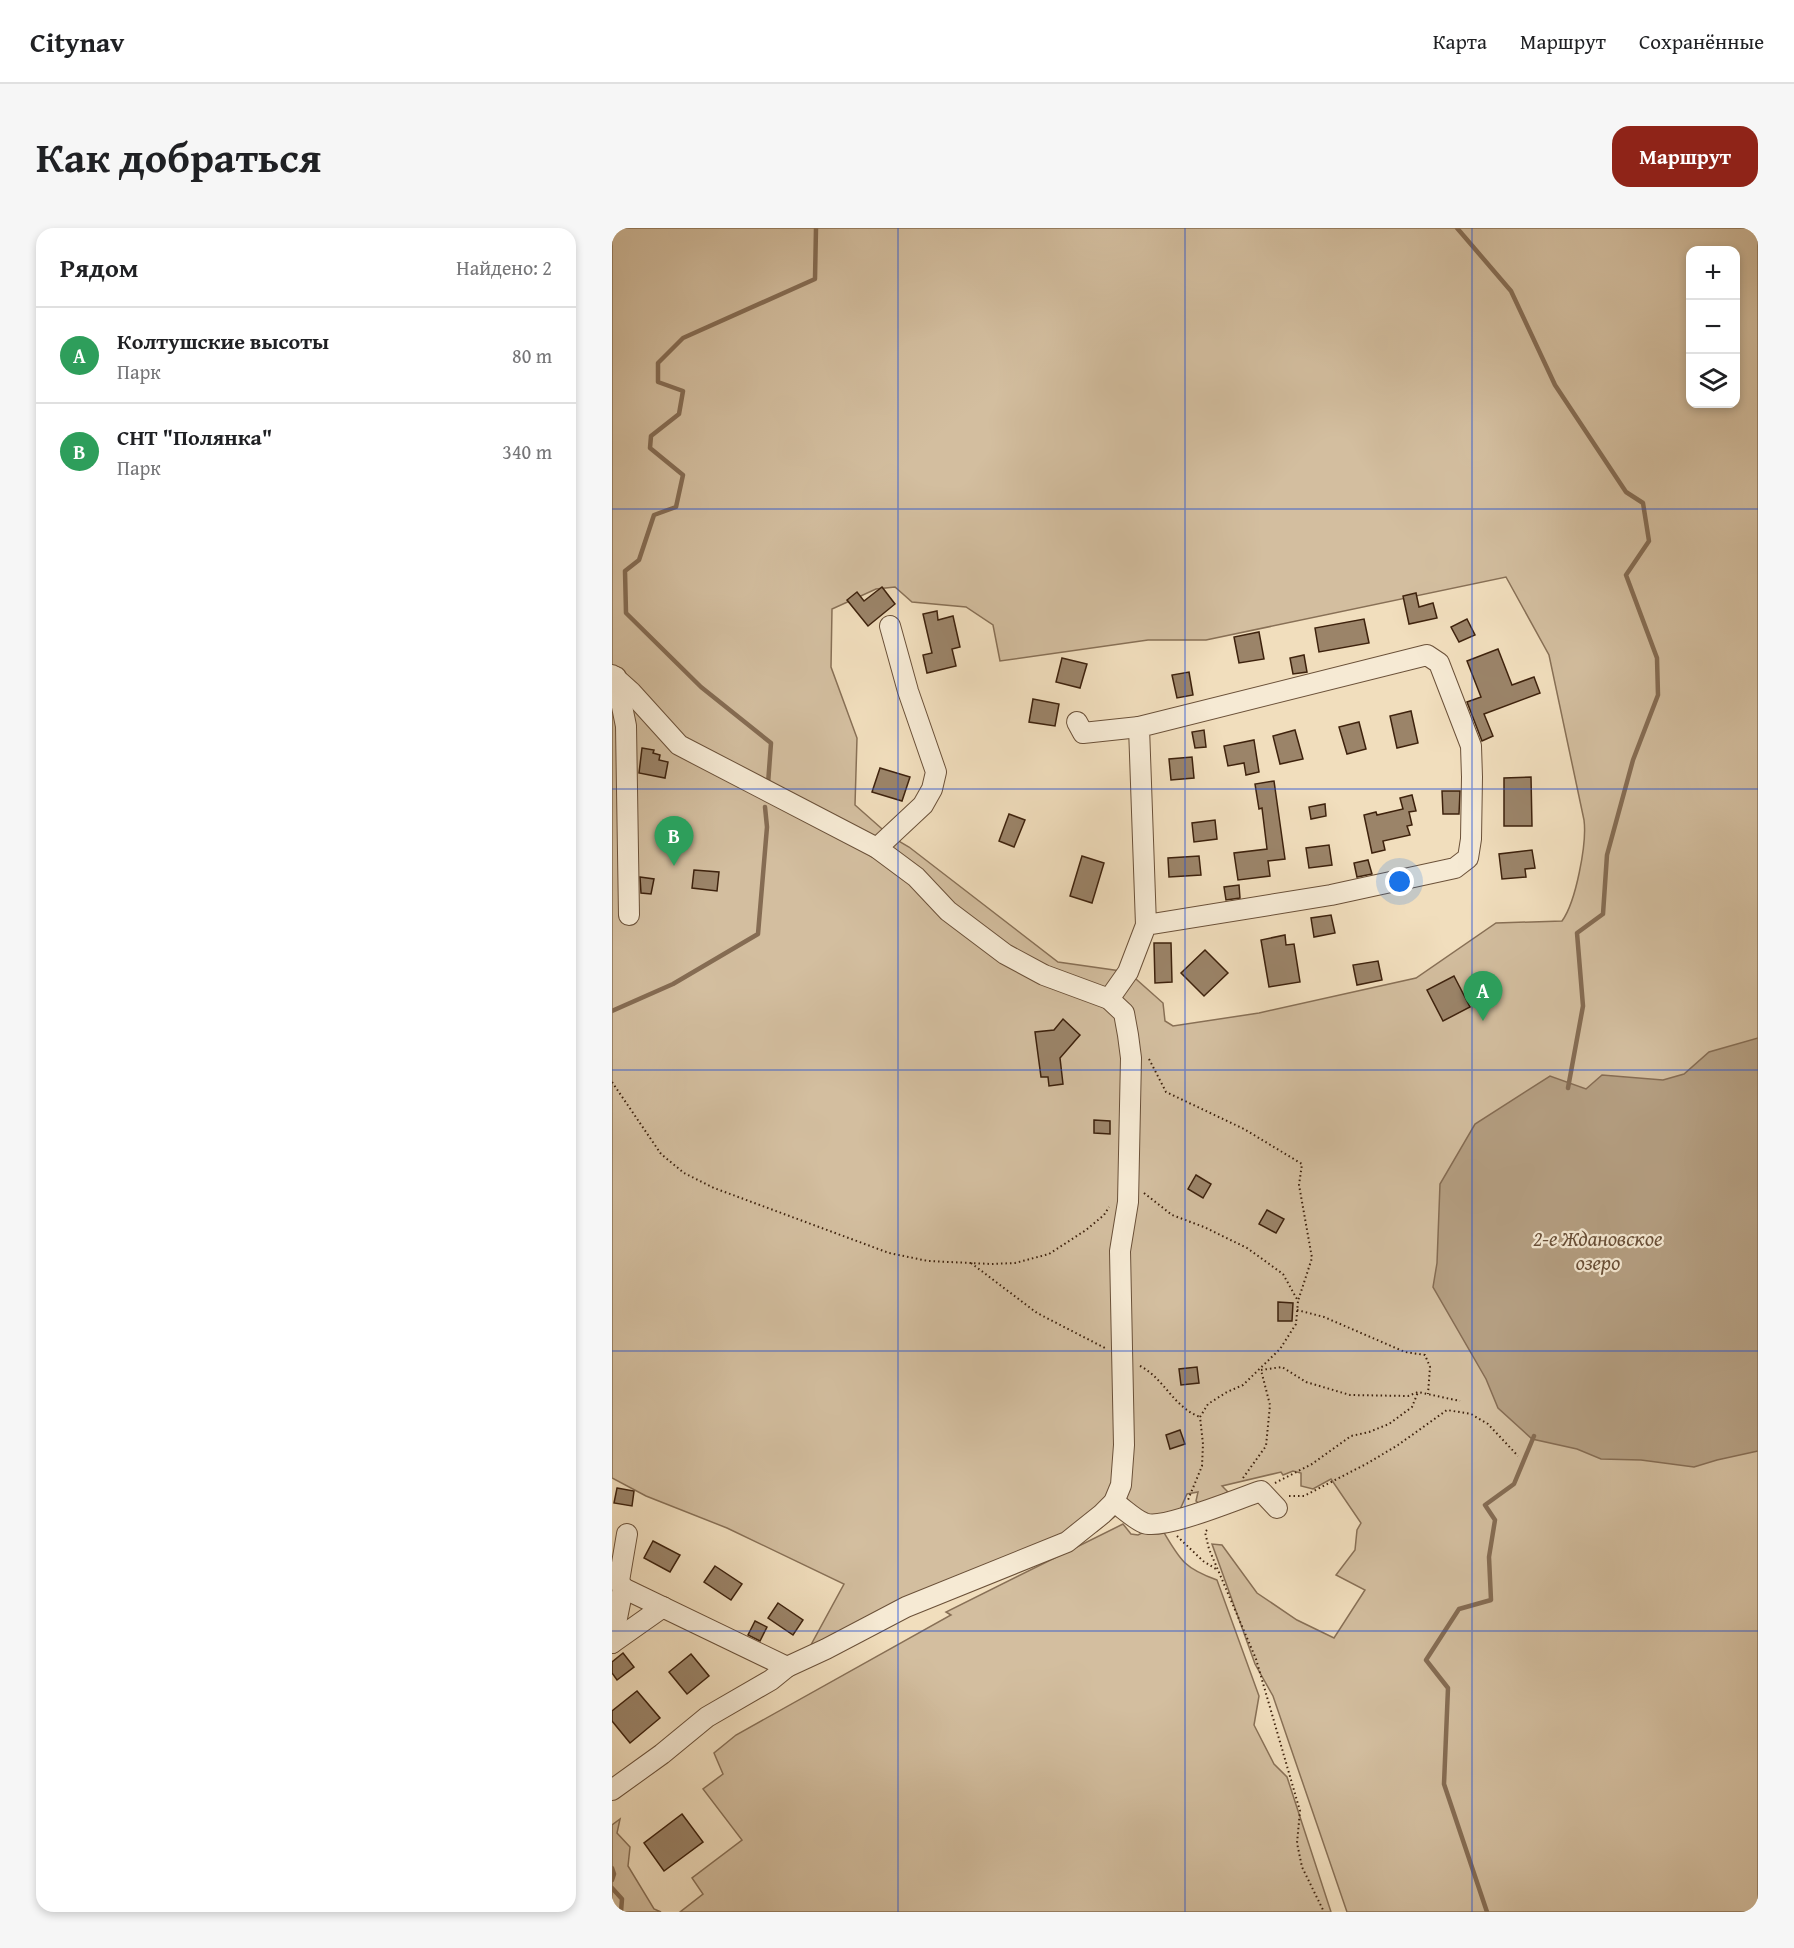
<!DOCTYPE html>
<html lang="ru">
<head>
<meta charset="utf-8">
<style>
	body { margin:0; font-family:"Gentium Book Plus",serif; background:#f6f6f6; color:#202124 }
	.controls { position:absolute; right:18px; top:18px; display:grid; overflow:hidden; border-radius:12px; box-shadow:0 3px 9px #0003 }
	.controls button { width:54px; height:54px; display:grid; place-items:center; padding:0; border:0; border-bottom:2px solid #e0e0e0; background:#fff; color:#202124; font:30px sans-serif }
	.you { position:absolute; left:788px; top:654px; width:21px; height:21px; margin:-15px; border:4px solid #fff; border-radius:50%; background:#1a73e8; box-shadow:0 0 0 9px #1a73e833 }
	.badge { display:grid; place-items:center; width:39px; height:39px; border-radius:50%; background:#8f2418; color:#fff; font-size:20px; font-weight:700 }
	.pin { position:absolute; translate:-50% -50px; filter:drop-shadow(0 2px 3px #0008) }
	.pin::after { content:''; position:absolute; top:32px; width:21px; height:18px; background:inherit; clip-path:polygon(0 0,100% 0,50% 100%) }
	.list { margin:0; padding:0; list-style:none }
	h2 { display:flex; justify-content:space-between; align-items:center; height:78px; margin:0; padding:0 24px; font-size:26px }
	h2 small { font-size:20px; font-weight:400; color:#757577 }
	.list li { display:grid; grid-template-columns:39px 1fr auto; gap:18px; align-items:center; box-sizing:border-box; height:96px; padding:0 24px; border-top:2px solid #e0e0e0 }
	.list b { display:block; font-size:22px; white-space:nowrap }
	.list p { margin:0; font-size:20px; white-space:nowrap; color:#757577 }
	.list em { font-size:20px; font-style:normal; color:#757577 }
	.icon { flex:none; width:33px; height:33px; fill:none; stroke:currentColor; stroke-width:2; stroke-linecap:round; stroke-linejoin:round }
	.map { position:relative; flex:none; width:1146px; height:1684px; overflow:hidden; border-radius:18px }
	header { display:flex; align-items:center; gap:36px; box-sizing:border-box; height:84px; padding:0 30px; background:#fff; border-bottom:2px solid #e0e0e0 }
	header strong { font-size:28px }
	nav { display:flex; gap:33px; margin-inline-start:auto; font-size:21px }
	.intro { display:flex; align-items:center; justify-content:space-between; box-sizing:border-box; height:144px; padding:0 36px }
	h1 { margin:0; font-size:42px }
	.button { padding:15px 27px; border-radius:18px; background:#8f2418; color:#fff; font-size:21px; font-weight:700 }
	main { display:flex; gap:36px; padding:0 36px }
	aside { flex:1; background:#fff; border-radius:18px; box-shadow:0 3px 9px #0003 }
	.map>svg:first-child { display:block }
</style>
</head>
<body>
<header>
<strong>Citynav</strong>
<nav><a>Карта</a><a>Маршрут</a><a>Сохранённые</a></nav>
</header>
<div class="intro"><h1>Как добраться</h1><a class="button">Маршрут</a></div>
<main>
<aside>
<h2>Рядом<small>Найдено: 2</small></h2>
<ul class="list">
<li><span class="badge" style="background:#2e9e5b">A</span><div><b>Колтушские высоты</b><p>Парк</p></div><em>80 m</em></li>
<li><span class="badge" style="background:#2e9e5b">B</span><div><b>СНТ &quot;Полянка&quot;</b><p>Парк</p></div><em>340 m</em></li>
</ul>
</aside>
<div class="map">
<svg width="1146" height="1684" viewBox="0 0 1146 1684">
	<rect width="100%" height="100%" fill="#f1debd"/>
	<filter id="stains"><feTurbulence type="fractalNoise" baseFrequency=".00333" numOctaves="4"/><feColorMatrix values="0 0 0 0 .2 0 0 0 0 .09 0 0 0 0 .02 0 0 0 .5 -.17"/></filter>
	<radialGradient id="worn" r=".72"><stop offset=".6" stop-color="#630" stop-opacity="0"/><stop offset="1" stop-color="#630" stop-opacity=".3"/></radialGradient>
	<!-- green -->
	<g fill="#d3be9f" stroke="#887056" stroke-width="1.5" fill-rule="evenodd">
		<path d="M0,0H1146V1684H735L661,1468L643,1436L600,1316L610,1317L645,1365L685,1392L722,1410L753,1362L724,1347L743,1322L745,1302L749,1295L719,1251L701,1261L689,1258V1245L681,1243L671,1247L669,1244L610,1258L616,1264L589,1277L584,1273L586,1264L575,1266L566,1286L552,1293L512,1281L485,1303L334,1365L188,1437L232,1356L115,1300L34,1268L0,1250ZM1078,22H1124V176H1078ZM894,349L937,427L972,592C975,615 964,674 950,693L884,695L804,750L647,785L561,798L553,793L551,775L516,744L446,734L297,619L278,608L243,577L245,510L219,439L220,381L264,361L283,359L300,374L354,379L381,397L388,433L536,412H594Z"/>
		<path d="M511,1296L519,1306L526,1307L538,1301L551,1303C568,1332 572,1340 605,1352L647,1468L642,1497L662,1536L675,1549L719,1684H68L91,1666L80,1650L130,1612L91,1561L111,1546L102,1525L124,1507L339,1387L334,1384Z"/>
		<path d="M8,1591L5,1605L18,1619L16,1638L42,1681L49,1684H0V1597Z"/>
	</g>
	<!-- water -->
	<path fill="#b49e81" stroke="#856c53" stroke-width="1.5" d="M1146,810V1223L1105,1232L1082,1239L1029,1232L989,1231L965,1221L920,1211L886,1180L874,1151L821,1059L825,1035L828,956L863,896L938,848L974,861L990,847L1051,852L1072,846L1097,824Z"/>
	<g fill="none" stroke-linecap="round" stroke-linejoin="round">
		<!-- stream -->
		<g stroke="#856c53" stroke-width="4.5">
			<path d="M845,0L899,63L943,157L1014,264L1031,275L1037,313L1014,347L1045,430L1046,467L1021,532L995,627L991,686L965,705L971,778L956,860"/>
			<path d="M156,556L159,515L89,459L14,385L13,343L27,332L42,287L64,279L71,247L38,220L39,208L67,186L71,163L46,154V135L71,110L203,51L204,0"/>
			<path d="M0,783L61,756L146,706L155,599L153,579"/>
			<path d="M0,1640L2,1646L0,1652"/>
			<path d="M0,1660L10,1671L9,1684"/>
			<path d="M875,1684L832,1556L836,1460L814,1432L847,1381L879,1372L877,1329L883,1292L873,1277L902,1256L922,1208"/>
		</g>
	</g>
	<!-- building -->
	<g fill="#9b8469" stroke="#3e220d" stroke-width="1.5">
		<path d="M270,359L283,376L256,398L235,372L245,364L252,373Z"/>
		<path d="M804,365L807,379L821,375L825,390L797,396L791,368Z"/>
		<path d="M325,383L326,392L341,388L348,419L340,421L344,438L315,445L311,427L320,425L311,386Z"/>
		<path d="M752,391L757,415L707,424L703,400Z"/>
		<path d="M855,391L863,407L847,414L839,399Z"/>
		<path d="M647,404L652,431L627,435L622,409Z"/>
		<path d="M886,421L900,457L922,449L928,465L872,486L881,508L870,513L855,474L869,469L855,433Z"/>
		<path d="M692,427L695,444L681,446L678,430Z"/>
		<path d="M450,430L475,436L468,460L444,454Z"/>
		<path d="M577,444L581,467L565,470L560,447Z"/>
		<path d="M421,471L447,476L443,498L417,494Z"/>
		<path d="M799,483L806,515L785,520L778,488Z"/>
		<path d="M747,494L754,521L735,526L727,499Z"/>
		<path d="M592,502L594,519L583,520L580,504Z"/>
		<path d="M683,502L691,531L668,536L661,508Z"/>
		<path d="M642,512L647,544L634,547L632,535L616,538L612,518Z"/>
		<path d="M30,520L42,522L41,525L48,527L47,532L56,534L53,550L27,545Z"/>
		<path d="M580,529L582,550L559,552L557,531Z"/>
		<path d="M268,540L298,549L290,573L260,564Z"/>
		<path d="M919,549L920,598H892V550Z"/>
		<path d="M662,553L673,631L656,633L658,648L626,652L622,625L655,621L650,580L647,581L643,556Z"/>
		<path d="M830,563H848L847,586H831Z"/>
		<path d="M800,567L804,583L797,584L800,597L795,598L798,607L771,613L773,622L760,625L752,587L764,584L765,587L791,581L788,570Z"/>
		<path d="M713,576L714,588L699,591L697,579Z"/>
		<path d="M397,586L413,592L402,619L387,613Z"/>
		<path d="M603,592L605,611L582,614L580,595Z"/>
		<path d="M64,597L75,599L73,614L62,612Z"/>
		<path d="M717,617L720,637L697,640L694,620Z"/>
		<path d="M920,622L923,640L913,641L914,649L890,651L887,626Z"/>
		<path d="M470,628L492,635L480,675L458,668Z"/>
		<path d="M587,628L589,647L557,649L556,630Z"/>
		<path d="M756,632L760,646L745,649L742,635Z"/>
		<path d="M82,642L107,644L105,663L80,660Z"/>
		<path d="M28,649L42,651L39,666L29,665Z"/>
		<path d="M627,657L628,670L614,672L612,659Z"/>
		<path d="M719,687L723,705L702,709L699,690Z"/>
		<path d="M673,707L674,717L682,716L688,754L657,759L649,712Z"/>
		<path d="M542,715H559L560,754L543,755Z"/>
		<path d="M593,722L616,745L592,768L569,745Z"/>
		<path d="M766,733L770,752L745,757L741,737Z"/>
		<path d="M842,748L858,779L831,793L815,762Z"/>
		<path d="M451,791L468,807L448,830L451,856L437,858L436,849H429L423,804L442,802Z"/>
		<path d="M482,892L498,893V906L482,905Z"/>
		<path d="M584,947L599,956L591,970L576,961Z"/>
		<path d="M655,982L672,991L664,1005L647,996Z"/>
		<path d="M666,1074L681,1075L680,1093H666Z"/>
		<path d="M585,1139L587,1155L569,1157L567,1141Z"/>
		<path d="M568,1202L573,1216L558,1221L554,1207Z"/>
		<path d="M5,1260L22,1263L20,1278L2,1275Z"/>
		<path d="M41,1313L68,1327L58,1344L32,1330Z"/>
		<path d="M103,1338L130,1356L119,1372L92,1354Z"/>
		<path d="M166,1375L191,1392L181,1407L156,1390Z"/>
		<path d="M143,1393L155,1399L148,1413L136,1407Z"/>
		<path d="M11,1425L22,1439L5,1452L0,1445V1434Z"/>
		<path d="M79,1426L97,1448L75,1466L57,1444Z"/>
		<path d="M25,1463L48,1490L18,1515L0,1493V1483Z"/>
		<path d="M70,1586L91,1614L52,1643L32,1615Z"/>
	</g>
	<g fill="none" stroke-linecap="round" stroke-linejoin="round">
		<!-- minor casing -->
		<g stroke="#6b5139" stroke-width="22">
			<g id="minor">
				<path d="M0,447L19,464L67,517L265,620L304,649L336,683L393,726L432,747L497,771L512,785L516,807L519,830L516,974L508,1023L512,1217L509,1257L502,1274L490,1286L455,1314L294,1379L214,1421L175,1439L11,1360L0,1415"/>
				<path d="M4,449L14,498L17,687"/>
				<path d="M465,494L471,505L527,499"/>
				<path d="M265,620L311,577L320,561L324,544L296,463L278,398"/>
				<path d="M497,771L516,744L534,697L719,667L843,640L856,630L859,611L860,549L859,518L827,435L815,427L527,499L534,697"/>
				<path d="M502,1274C511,1280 522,1291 532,1295C550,1303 627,1270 649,1263L665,1280"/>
				<path d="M11,1360L7,1353L15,1306"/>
				<path d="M0,1415L51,1379"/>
				<path d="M0,1562L50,1526L95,1489L159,1452L175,1439"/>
			</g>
		</g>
		<!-- path -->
		<g stroke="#3e220d" stroke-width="2" stroke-dasharray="1.5 3" stroke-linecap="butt">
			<path d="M537,831L554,864L632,901L690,936L687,957L700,1030L686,1073"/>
			<path d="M0,854L49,926L72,945L102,960L277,1025L316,1033L379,1036L403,1035L437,1026L474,1002L492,987L497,979"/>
			<path d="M532,965L560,987L592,999L635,1020L671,1046L686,1073L684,1096L668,1121L631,1157L615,1164L596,1176L588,1189L591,1216L590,1238L576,1272"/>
			<path d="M359,1035L425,1085L493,1120"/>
			<path d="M685,1082L712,1089L793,1124L813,1127L818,1139L816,1166"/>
			<path d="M528,1138C552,1150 561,1179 588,1189"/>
			<path d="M649,1142L670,1139L694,1154L738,1167L796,1168L806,1164L848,1173"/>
			<path d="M631,1250L654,1218L658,1177L649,1142"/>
			<path d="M663,1255L700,1236L739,1208L757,1204L777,1196L800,1179L806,1164"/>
			<path d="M677,1268H692L756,1235L786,1217L835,1182L859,1186L876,1196L906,1228"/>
			<path d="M595,1302L593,1304L597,1321L644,1431L688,1583L685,1615L690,1639L712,1684"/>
			<path d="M565,1308L591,1333L604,1341"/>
		</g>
		<!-- minor -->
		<use href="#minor" stroke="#f6ead4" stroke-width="20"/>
	</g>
	<!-- grid -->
	<path fill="none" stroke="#1d4ed8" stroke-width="1.5" stroke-opacity="0.55" d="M286,0V1684M573,0V1684M860,0V1684M0,281H1146M0,561H1146M0,842H1146M0,1123H1146M0,1403H1146"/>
	<g text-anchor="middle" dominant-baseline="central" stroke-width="4.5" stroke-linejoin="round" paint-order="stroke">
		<!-- water labels -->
		<g font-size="21" font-style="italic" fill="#674d36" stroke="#f6ead4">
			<text x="986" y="1010">2-е Ждановское<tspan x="986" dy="24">озеро</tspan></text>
		</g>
	</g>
	<rect width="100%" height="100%" filter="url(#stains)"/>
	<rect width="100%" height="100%" fill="url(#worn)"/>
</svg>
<div class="controls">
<button>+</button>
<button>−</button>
<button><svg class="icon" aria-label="layers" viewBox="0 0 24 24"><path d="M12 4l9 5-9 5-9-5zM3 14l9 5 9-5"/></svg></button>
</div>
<div class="you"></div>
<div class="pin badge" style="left:871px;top:793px;background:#2e9e5b">A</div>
<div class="pin badge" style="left:62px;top:638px;background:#2e9e5b">B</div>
</div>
</main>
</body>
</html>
